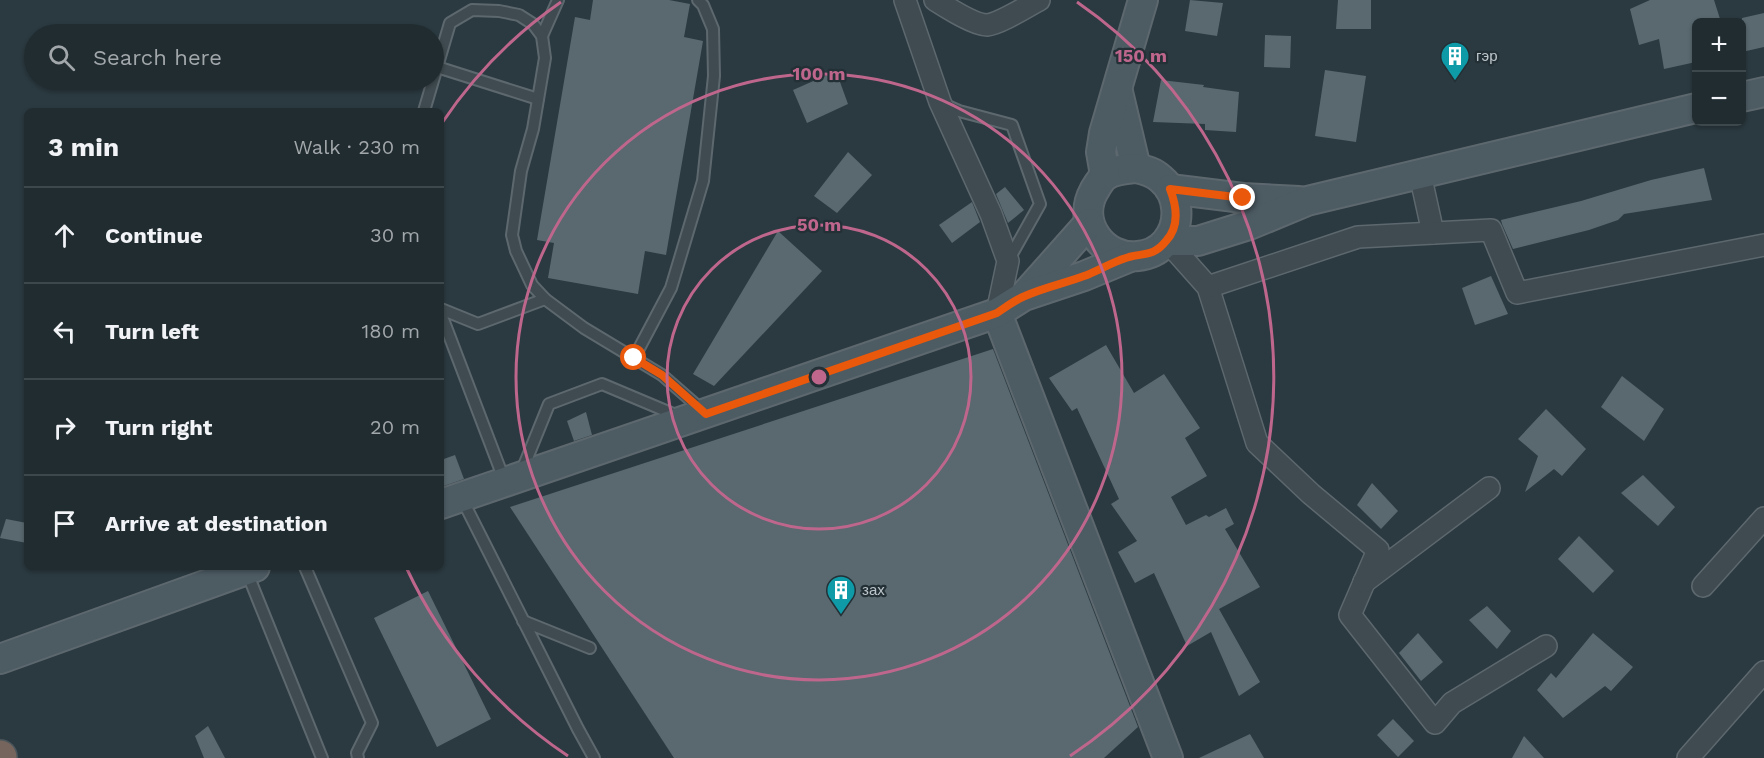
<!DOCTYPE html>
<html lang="en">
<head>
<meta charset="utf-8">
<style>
	body { margin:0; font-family:"Work Sans",sans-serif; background:#2d383c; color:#f1f3f6 }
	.controls { position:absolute; right:18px; top:18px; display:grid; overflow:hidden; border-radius:9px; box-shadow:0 2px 4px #0004 }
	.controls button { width:54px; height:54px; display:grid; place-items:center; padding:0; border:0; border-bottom:2px solid #3d484c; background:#202c30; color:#f1f3f6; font:30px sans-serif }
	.stop { position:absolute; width:18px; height:18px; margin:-14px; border:4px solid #ea580c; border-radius:50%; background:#fff }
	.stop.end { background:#ea580c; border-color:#fff; box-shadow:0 2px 6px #0008 }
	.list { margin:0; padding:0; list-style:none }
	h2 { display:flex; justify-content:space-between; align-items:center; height:78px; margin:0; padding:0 24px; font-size:26px }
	h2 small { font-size:20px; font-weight:400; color:#a2a7ab }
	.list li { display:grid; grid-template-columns:39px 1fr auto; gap:18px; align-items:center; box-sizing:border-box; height:96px; padding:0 24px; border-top:2px solid #3d484c }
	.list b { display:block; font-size:22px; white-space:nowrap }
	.list em { font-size:20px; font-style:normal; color:#a2a7ab }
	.icon { flex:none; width:33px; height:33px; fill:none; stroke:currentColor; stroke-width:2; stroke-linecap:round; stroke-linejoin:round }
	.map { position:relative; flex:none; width:1764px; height:758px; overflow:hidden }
	.search { position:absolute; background:#202c30; box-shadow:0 2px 4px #0004; left:24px; top:24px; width:420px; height:66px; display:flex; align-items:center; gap:15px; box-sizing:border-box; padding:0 21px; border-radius:33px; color:#a2a7ab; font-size:22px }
	.panel { position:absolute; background:#202c30; box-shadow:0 2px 4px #0004; left:24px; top:108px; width:420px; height:462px; border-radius:9px }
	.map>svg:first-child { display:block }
</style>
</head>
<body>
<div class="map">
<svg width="1764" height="758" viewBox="0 0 1764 758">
	<rect width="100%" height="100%" fill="#2b3a40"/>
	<!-- building -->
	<g fill="#59696f">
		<path d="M593,0H669L690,4L684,37L703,41L666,255L645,251L638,294L548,278L554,243L537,240L575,17L590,20Z"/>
		<path d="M1190,0L1223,3L1217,36L1185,31Z"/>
		<path d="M1338,0H1371V29H1336Z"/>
		<path d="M1650,0H1714L1721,22H1696V62L1664,69L1659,39L1639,45L1630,9Z"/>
		<path d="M1764,13V47L1742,52V18Z"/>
		<path d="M1265,35L1291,36L1290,68L1264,67Z"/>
		<path d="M1325,70L1366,76L1356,142L1315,136Z"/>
		<path d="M836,71L848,104L807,123L793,90Z"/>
		<path d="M1161,80L1204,85L1203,87L1239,92L1236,132L1205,130V124L1153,122Z"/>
		<path d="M848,152L872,175L837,213L814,196Z"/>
		<path d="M1704,168L1712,200L1624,214L1618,220L1589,230L1513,249L1502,224L1501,220L1581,201L1651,180Z"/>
		<path d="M1005,187L1024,210L1008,223L996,194Z"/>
		<path d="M972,202L980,222L952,243L939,225Z"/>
		<path d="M778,231L822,271L714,386L693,374Z"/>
		<path d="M1491,276L1508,314L1475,325L1462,288Z"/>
		<path d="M1106,345L1134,393L1164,374L1200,428L1185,438L1207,476L1171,497L1186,525L1206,515L1209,517L1226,508L1234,524L1225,529L1260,587L1219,609L1260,682L1239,696L1211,632L1187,646L1154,573L1135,583L1118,552L1137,541L1111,504L1119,499L1077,408L1072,411L1049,378Z"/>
		<path d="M993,349L1138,727L1104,758H674L510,507Z"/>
		<path d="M1622,376L1664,409L1644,441L1601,407Z"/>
		<path d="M1546,409L1586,449L1562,476L1554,469L1525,492L1538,456L1518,439Z"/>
		<path d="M586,412L592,435L574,441L567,421Z"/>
		<path d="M455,455L464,479L441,487V460Z"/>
		<path d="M1643,475L1675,507L1658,526L1621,493Z"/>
		<path d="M1372,483L1398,511L1381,529L1357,505Z"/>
		<path d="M6,519L27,523V543L0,538Z"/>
		<path d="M1579,536L1614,571L1593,593L1558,559Z"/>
		<path d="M428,591L491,719L437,747L374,618Z"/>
		<path d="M1487,606L1511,631L1497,649L1469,620Z"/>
		<path d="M1418,633L1443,662L1421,681L1399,653Z"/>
		<path d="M1593,633L1633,667L1611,691L1605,686L1563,718L1537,690L1551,673L1556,678Z"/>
		<path d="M1393,719L1414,741L1398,757L1377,735Z"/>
		<path d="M208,726L225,758H204L195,736Z"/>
		<path d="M1250,734L1264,758H1199Z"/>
		<path d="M1524,736L1544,758H1512Z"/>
	</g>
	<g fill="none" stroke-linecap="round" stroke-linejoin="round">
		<!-- lane casing -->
		<g stroke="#5d686e" stroke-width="14">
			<g id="lane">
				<path d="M542,36L558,0"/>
				<path d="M437,67L538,99"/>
				<path d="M943,104L959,111L1012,125L1040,204L1008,261"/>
				<path d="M424,111L450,23L472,10L499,11L519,15L533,24L542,36L545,58L533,129L521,171L512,235L516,251L532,285L545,299L584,328L662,375L702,410"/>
				<path d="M441,309L478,324L545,299"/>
				<path d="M441,314L505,482"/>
				<path d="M634,358L671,288L703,181L714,76L713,29L703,5L698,0"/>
				<path d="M521,473L549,404L602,384L678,416"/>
				<path d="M461,497L578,729L594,758"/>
				<path d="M305,567L372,723L357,753L358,758"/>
				<path d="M246,570L322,758"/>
				<path d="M523,621L590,648"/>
			</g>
		</g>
		<!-- street casing -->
		<g stroke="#5d686e" stroke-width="24">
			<g id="street">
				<path d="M905,0L940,102L991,214L1008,261L997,313"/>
				<path d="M935,0C946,7 974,25 987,25C999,24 1028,6 1039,0"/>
				<path d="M1420,174L1433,233"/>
				<path d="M1167,241L1208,287L1257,443L1311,494L1378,550L1350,615L1435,723L1452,703L1546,646"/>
				<path d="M1208,287L1358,237L1491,230L1517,293L1764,245"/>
				<path d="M1364,582L1489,488"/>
				<path d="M1703,586L1764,518"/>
				<path d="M1688,758L1764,672"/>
			</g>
		</g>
		<!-- secondary casing -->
		<g stroke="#5d686e" stroke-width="32">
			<g id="secondary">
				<path d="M1118,92L1136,168"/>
				<path d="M1742,97L1764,92"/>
				<path d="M1136,168C1145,170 1154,172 1161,179C1179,194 1182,223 1166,242C1159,250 1149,255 1138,256C1104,260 1076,223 1094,191C1097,186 1100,180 1105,176C1113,170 1126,169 1136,168Z"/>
				<path d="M1105,175L1101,152L1104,133L1143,0"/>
				<path d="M1170,189L1243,198L1299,201"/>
				<path d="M1167,241H1198L1249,225L1307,201L1696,108"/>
				<path d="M1025,295L1089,223"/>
				<path d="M997,313L1168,758"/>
				<path d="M441,504L997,313L1024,296L1084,276L1130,257"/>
				<path d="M0,659L255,567"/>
			</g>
		</g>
		<!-- highway casing -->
		<g stroke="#49555b" stroke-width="36">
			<path id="highway" d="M0,757V758"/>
		</g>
		<!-- lane -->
		<use href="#lane" stroke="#3f4b50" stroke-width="10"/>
		<!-- street -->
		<use href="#street" stroke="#3f4b50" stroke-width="21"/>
		<!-- secondary -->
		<use href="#secondary" stroke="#4d5b63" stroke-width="28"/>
		<!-- highway -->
		<use href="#highway" stroke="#75655d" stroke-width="33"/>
	</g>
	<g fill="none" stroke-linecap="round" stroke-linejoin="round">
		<!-- route -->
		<path stroke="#ea580c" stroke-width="8" d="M634,358L662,375L706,414L997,313C1006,307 1015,300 1025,296C1045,287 1066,283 1087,275C1101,269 1115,261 1129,257C1145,253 1154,256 1166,241C1180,226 1177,207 1170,189L1243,198"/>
	</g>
	<!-- distance rings -->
	<g fill="none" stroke="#bf668d" stroke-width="3">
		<circle cx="819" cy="377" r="152"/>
		<circle cx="819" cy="377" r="303"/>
		<path d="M568 756A455 455 0 0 1 407 569M442 123A455 455 0 0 1 561 2M1077 2A455 455 0 0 1 1070 756"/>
	</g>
	<!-- icons -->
	<defs>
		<g id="building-pin" transform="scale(1.5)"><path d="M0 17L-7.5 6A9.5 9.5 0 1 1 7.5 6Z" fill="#0f9aa8" stroke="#233036"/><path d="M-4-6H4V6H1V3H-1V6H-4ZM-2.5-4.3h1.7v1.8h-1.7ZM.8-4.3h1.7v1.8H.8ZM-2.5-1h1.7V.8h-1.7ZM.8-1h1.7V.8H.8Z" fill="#fff"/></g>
	</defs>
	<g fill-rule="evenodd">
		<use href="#building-pin" x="1455" y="56"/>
		<use href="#building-pin" x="841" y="590"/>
	</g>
	<g text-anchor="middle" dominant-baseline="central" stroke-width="4.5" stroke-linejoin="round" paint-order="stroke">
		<!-- poi labels -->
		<g font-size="15" fill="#bcc5ca" stroke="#233036" text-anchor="start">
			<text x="1476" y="56">гэр</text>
			<text x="862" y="590">зах</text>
		</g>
	</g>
	<circle cx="819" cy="377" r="9" fill="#bf668d" stroke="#233036" stroke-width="3"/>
	<g font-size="18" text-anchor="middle" font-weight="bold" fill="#bf668d" stroke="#233036" stroke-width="4.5" stroke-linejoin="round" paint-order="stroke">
		<text x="1141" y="62">150 m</text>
		<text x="819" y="80">100 m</text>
		<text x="819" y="231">50 m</text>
	</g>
</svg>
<div class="controls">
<button>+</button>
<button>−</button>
</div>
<div class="stop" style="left:634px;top:358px"></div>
<div class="stop end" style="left:1243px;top:198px"></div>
<div class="search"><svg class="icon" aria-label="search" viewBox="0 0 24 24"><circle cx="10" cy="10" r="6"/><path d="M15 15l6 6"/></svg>Search here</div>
<section class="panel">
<h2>3 min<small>Walk · 230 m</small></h2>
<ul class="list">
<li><svg class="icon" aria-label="ahead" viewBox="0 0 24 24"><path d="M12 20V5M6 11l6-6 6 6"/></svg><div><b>Continue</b></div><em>30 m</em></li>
<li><svg class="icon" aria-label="left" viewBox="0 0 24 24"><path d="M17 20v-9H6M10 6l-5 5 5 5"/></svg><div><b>Turn left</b></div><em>180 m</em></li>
<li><svg class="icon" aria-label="right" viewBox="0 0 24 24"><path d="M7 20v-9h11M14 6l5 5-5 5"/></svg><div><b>Turn right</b></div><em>20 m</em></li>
<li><svg class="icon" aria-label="arrive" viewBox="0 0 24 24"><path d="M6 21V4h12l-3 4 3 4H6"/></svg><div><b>Arrive at destination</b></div></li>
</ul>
</section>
</div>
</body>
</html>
